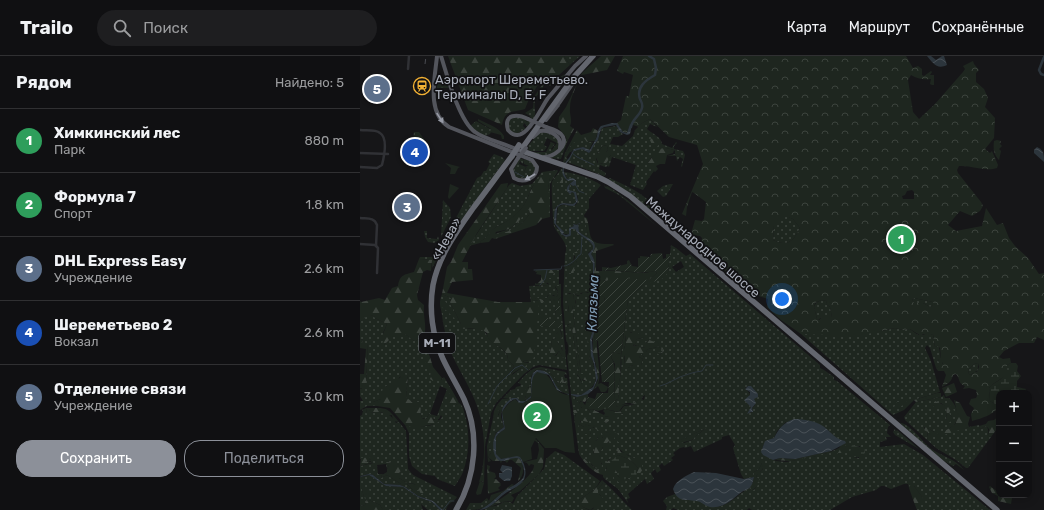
<!DOCTYPE html>
<html lang="ru">
<head>
<meta charset="utf-8">
<style>
	body { margin:0; font-family:Rubik,sans-serif; background:#1e1e20; color:#f1f3f6 }
	.controls { position:absolute; right:12px; bottom:12px; display:grid; overflow:hidden; border-radius:8px; box-shadow:0 2px 10px #0003 }
	.controls button { width:36px; height:36px; display:grid; place-items:center; padding:0; border:0; border-bottom:1px solid #303032; background:#101012; color:#f1f3f6; font:20px sans-serif }
	.you { position:absolute; left:422px; top:243px; width:14px; height:14px; margin:-10px; border:3px solid #fff; border-radius:50%; background:#1a73e8; box-shadow:0 0 0 6px #1a73e833 }
	.badge { display:grid; place-items:center; width:26px; height:26px; border-radius:50%; background:#8c9099; color:#fff; font-size:13px; font-weight:700 }
	.pin { position:absolute; translate:-50% -50%; border:2px solid #fff; box-shadow:0 1px 4px #0006 }
	.list { margin:0; padding:0; list-style:none }
	h2 { display:flex; justify-content:space-between; align-items:center; height:52px; margin:0; padding:0 16px; font-size:17px }
	h2 small { font-size:13px; font-weight:400; color:#9c9d9f }
	.list li { display:grid; grid-template-columns:26px 1fr auto; gap:12px; align-items:center; box-sizing:border-box; height:64px; padding:0 16px; border-top:1px solid #303032 }
	.list b { display:block; font-size:15px; white-space:nowrap }
	.list p { margin:0; font-size:13px; white-space:nowrap; color:#9c9d9f }
	.list em { font-size:13px; font-style:normal; color:#9c9d9f }
	.actions { display:flex; gap:8px; padding:12px 16px }
	.actions a { flex:1; padding:9px 0; border:1px solid #8c9099; border-radius:16px; text-align:center; font-size:14px; color:#8c9099 }
	.actions .main { background:#8c9099; color:#fff }
	.icon { flex:none; width:22px; height:22px; fill:none; stroke:currentColor; stroke-width:2; stroke-linecap:round; stroke-linejoin:round }
	.map { position:relative; flex:none; width:684px; height:454px; overflow:hidden }
	header { display:flex; align-items:center; gap:24px; box-sizing:border-box; height:56px; padding:0 20px; background:#101012; border-bottom:1px solid #303032 }
	header strong { font-size:19px }
	nav { display:flex; gap:22px; margin-inline-start:auto; font-size:14px }
	.search { width:280px; height:36px; background:#1e1e20; display:flex; align-items:center; gap:10px; box-sizing:border-box; padding:0 14px; border-radius:22px; color:#9c9d9f; font-size:15px }
	main { display:flex }
	aside { flex:1; background:#101012 }
	.map>svg:first-child { display:block }
</style>
</head>
<body>
<header>
<strong>Trailo</strong>
<div class="search"><svg class="icon" aria-label="search" viewBox="0 0 24 24"><circle cx="10" cy="10" r="6"/><path d="M15 15l6 6"/></svg>Поиск</div>
<nav><a>Карта</a><a>Маршрут</a><a>Сохранённые</a></nav>
</header>
<main>
<aside>
<h2>Рядом<small>Найдено: 5</small></h2>
<ul class="list">
<li><span class="badge" style="background:#2e9e5b">1</span><div><b>Химкинский лес</b><p>Парк</p></div><em>880 m</em></li>
<li><span class="badge" style="background:#2e9e5b">2</span><div><b>Формула 7</b><p>Спорт</p></div><em>1.8 km</em></li>
<li><span class="badge" style="background:#5c6f8a">3</span><div><b>DHL Express Easy</b><p>Учреждение</p></div><em>2.6 km</em></li>
<li><span class="badge" style="background:#1a4fb4">4</span><div><b>Шереметьево 2</b><p>Вокзал</p></div><em>2.6 km</em></li>
<li><span class="badge" style="background:#5c6f8a">5</span><div><b>Отделение связи</b><p>Учреждение</p></div><em>3.0 km</em></li>
</ul>
<div class="actions"><a class="main">Сохранить</a><a>Поделиться</a></div>
</aside>
<div class="map">
<svg width="684" height="454" viewBox="0 0 684 454">
	<defs>
		<pattern id="grass-dots" width="8" height="8" patternUnits="userSpaceOnUse"><rect width="8" height="8" fill="#1e261f"/><path d="M2 2h.1M6 6h.1" fill="none" stroke="#3c433d" stroke-width="1.8" stroke-linecap="round"/></pattern>
		<pattern id="forest-firs" width="22" height="20" patternUnits="userSpaceOnUse"><rect width="22" height="20" fill="#1e261f"/><path d="M5 1l3.5 6h-7zM16 11l3.5 6h-7z" fill="#3c433d"/></pattern>
		<pattern id="wetland-marsh" width="20" height="14" patternUnits="userSpaceOnUse"><rect width="20" height="14" fill="#1e261f"/><path d="M1 5h8M5 5V1M11 12h8M15 12V8" fill="none" stroke="#3c433d"/></pattern>
		<pattern id="park-crowns" width="20" height="18" patternUnits="userSpaceOnUse"><rect width="20" height="18" fill="#1e261f"/><path d="M2 6a3 3 0 1 1 6 0M12 15a3 3 0 1 1 6 0" fill="none" stroke="#3c433d"/></pattern>
		<pattern id="garden-furrows" width="10" height="10" patternUnits="userSpaceOnUse"><rect width="10" height="10" fill="#1e261f"/><path d="M-1 1l2-2M0 10L10 0M9 11l2-2" fill="none" stroke="#3c433d"/></pattern>
		<pattern id="water-waves" width="16" height="10" patternUnits="userSpaceOnUse"><rect width="16" height="10" fill="#2c353c"/><path d="M0 5q4-4 8 0t8 0" fill="none" stroke="#485056"/></pattern>
	</defs>
	<rect width="100%" height="100%" fill="#161618"/>
	<!-- grass -->
	<g fill="url(#grass-dots)" fill-rule="evenodd">
		<path d="M204,0H220L210,9Z"/>
		<path d="M207,17L194,29H192L194,26L193,25L190,30L188,27V30H186L185,29V27L182,33L180,32L179,34L181,35L175,42H176C172,51 178,55 173,64L171,63L170,60L165,57L173,52L174,41L185,24L200,21Z"/>
		<path d="M154,61L167,63L166,66L169,64L172,65L168,71L164,67L163,70L166,73L156,78L149,74V65Z"/>
		<path d="M290,63L297,71L290,68L287,73C292,78 301,80 302,88L312,92L316,86L317,87L314,90V93L323,95L325,99L322,111L321,110L323,103L320,101L317,105L316,100H307L315,98V95L314,94L306,92L291,102L288,107L294,115L286,126L287,128L283,134L270,129L276,109L252,101L249,111L248,110L245,111L240,109L239,113L246,117L245,120H244L207,106L214,95L222,93L229,97L231,95L234,89L238,84L242,72L257,70L259,75L263,78L258,81H253L250,88L262,90L273,80L275,74L282,67ZM243,89L247,90L248,94L246,96L251,99L242,108H238L236,103L237,98Z"/>
		<path d="M116,65L132,74L130,78L125,80L117,76L110,70Z"/>
		<path d="M54,76H59L66,86L62,95V92L52,91Z"/>
		<path d="M186,76L197,82L199,91L195,96L185,100L172,96H186L191,86L195,88L191,93L192,94L197,87L187,82L184,89L187,91L184,95H171L167,93L169,92L168,90L179,77Z"/>
		<path d="M224,81L229,86H233L229,94L223,91L214,93L211,96H210L206,102L208,103L204,107H203L205,96L208,95L212,87Z"/>
		<path d="M206,82L208,84L201,103L190,102C199,98 206,92 206,82Z"/>
		<path d="M134,98L142,101L145,104L91,178L72,212V204L59,203L60,201H73L77,198L117,122L121,120L124,115H126L130,107L128,106Z"/>
		<path d="M160,102L164,104L163,108L160,105L159,108L166,111L163,118L167,110H169L164,108V103L175,107L176,115C170,122 164,124 155,122L153,114Z"/>
		<path d="M201,113H202L206,124H214C211,128 206,129 207,135L210,138L212,136L214,137L216,144L215,148H213L202,147L195,152L194,167L195,170L200,175L202,179L206,181L210,180L211,173H215C219,181 229,182 233,190V193L228,197C230,201 233,205 233,209C234,216 230,222 231,229L229,230V236L212,238L209,237L207,239L209,257L206,260L208,263L211,264V269L208,268L207,270L212,272L219,317L217,319L219,321L222,328V323L224,325L227,323L228,318H221L212,249H214L215,251L216,244L213,242L214,238L218,240H227L230,242L229,252L230,259L227,271L230,298C228,304 232,307 234,311C239,325 234,332 221,339L211,338L207,300C209,297 209,288 206,284L203,246L205,198C210,187 197,179 194,170C193,165 191,131 192,126C194,121 199,117 201,113ZM222,185L221,191L224,194C219,202 213,209 213,218L206,220L207,218H211V213L208,210L213,208L214,200L219,194L220,187Z"/>
		<path d="M197,114L198,115L190,128V160L189,153V134L188,132L190,122L194,119H183C178,123 174,128 171,133C168,140 166,148 161,153C155,161 145,167 136,171C130,175 128,182 121,185L120,187L109,190L149,129L152,127L160,130L172,128L182,116Z"/>
		<path d="M204,116C215,117 231,122 241,129L229,143V152L224,159L228,179L226,181L219,176L218,168L222,167H219L217,169L214,168V170L209,172V178H204L203,176H204L196,169L198,151C205,146 209,152 216,149C221,140 216,137 209,134L210,128L213,130L215,129L216,123H207Z"/>
		<path d="M250,122C266,130 285,137 296,153L292,154L289,153L249,125L250,123L247,124Z"/>
		<path d="M310,128H313L306,140L303,141L297,135L303,130Z"/>
		<path d="M244,129L246,131L247,130C266,141 281,156 298,171L259,139L245,132Z"/>
		<path d="M83,144L90,152L91,161L81,181Z"/>
		<path d="M167,153L169,154L170,157C163,169 148,179 134,178L149,173L157,167Z"/>
		<path d="M422,158L433,163L440,172C437,178 432,188 423,187C420,187 416,185 413,184L414,168Z"/>
		<path d="M64,175H67V182L77,183L78,180L79,184L74,187L68,186L65,181Z"/>
		<path d="M311,189L316,192L326,200L330,198L446,297L460,309V312L464,314L474,321V324L477,325L530,369L528,371L527,377L531,381H526L527,384L520,386V391L544,388L563,399L630,454H557L555,449L563,442L562,441L554,430L549,432L548,428H544L531,433L524,430H521L516,434L492,441L470,454H392L389,452L387,454H318L313,452L311,454H306L307,450L303,445L307,441L315,438C322,445 327,444 335,444C342,445 346,450 353,451C367,452 377,439 389,432L394,434C397,430 399,426 396,421L398,417L403,413L402,407L399,413L394,416V421L384,423L381,418L373,392L375,389L369,379L362,381V383L334,396L331,390L325,392L324,391L320,392L313,397L315,399L311,402L313,404L304,410L302,407L299,410L301,414L297,417L295,413L291,417L294,423L287,428L285,423L268,438L270,442L267,443L268,447L258,433L246,424L247,422L254,417L256,421L267,423L283,413C279,400 265,401 258,391L257,399L248,404L246,416H239L234,413L219,398L211,339L216,341L215,343L218,345L217,348L222,352L223,350L219,347L222,345L231,357L249,361L250,363L244,366L246,367L254,361L260,360V357L263,358V355H260L264,350L273,349L281,343L284,344L285,339L274,347H266L257,351L254,345L258,343L259,333L258,330C261,320 262,310 261,300L268,243L282,230L308,216ZM321,205L324,211L316,216L312,211ZM267,274C273,278 278,278 284,282L277,283L276,284L275,288L273,289L278,290L281,285V291L285,292V287L289,284L299,288L304,295L300,299L299,298L303,295V294L298,290C295,293 291,291 287,294L284,301L281,297L279,301L283,303L281,309H273L268,312L265,311L264,293L266,286L265,282ZM388,330L394,333V345L395,349L392,352L393,356L388,357L391,351L386,343L388,342L390,338L385,332ZM215,358L229,364H220L221,367L230,370L236,367L239,368L240,372H241L239,374L232,371L228,375L231,377L229,378L224,371L219,368L218,369ZM426,366L463,370L477,383L484,385L479,392L466,398H460L454,401L449,400L437,404L426,406L416,405L402,398C402,388 405,386 414,382L417,375ZM344,373H345L336,380L335,383L324,387L321,384ZM248,376L260,383H257L255,380C247,387 234,396 242,408L235,412L231,408L235,391V388L229,384L231,382L236,385L238,383L237,381L239,380L244,382L245,377ZM492,390H500L499,402L493,401Z"/>
		<path d="M192,214H199V228H201V230H195L196,233L198,235L197,240L196,242L194,239H188L187,242H185V245L176,242L175,243H173L172,245L179,244L185,246L190,243L192,247L194,243L196,248H198V244L201,241V250H196L195,260H202L207,314L179,309L173,311L164,318L136,347L131,357L125,390L124,427L122,425L119,426C127,403 125,373 117,350C111,333 102,319 94,303C89,293 83,271 82,259C81,250 78,249 82,238L91,242L90,246L101,268L108,273C112,273 116,271 120,272C126,275 126,279 130,284C136,290 148,294 148,304L154,310L153,315L148,322L169,306H164L163,305L169,304L171,247L169,230L188,229L189,228L186,226L189,222L193,219L191,218L194,217ZM188,260L187,265L194,266L202,271L180,270ZM201,274L202,280L201,283H197V285L199,289V291L202,292L203,299L202,300L199,295L196,300L190,297L192,284L196,282V278Z"/>
		<path d="M554,242L573,246L576,248L570,251L563,247H554L552,244Z"/>
		<path d="M461,244L467,245L466,248L470,251L472,261H462L458,264L457,263L454,251L456,247Z"/>
		<path d="M9,259L14,260L15,262L27,268L23,277L24,289L33,280L45,278L54,285H56L62,278L65,276C68,285 66,293 70,301H68L71,312L81,324L84,321L93,336H90L96,349L99,347C104,350 104,357 106,363C110,381 109,399 103,416C101,421 98,425 95,430L77,423L75,420L62,418L52,410L49,400V377L45,369L48,370C61,370 74,373 82,361L81,359L79,363L75,364L69,358L66,363L62,362L60,356L61,349L50,345L46,341L48,320H41L33,328L26,330L21,343L13,346L17,350H7L0,354V345H3L0,340V332L1,333L6,327L8,287H2L3,284L0,283V266L4,261ZM80,330L87,333L77,360L70,358Z"/>
		<path d="M535,272L543,274L550,273L558,279C564,278 568,280 573,278L575,291L578,290L579,291L581,303L578,304L579,306H582L583,309L576,312L570,292L567,289L565,292L571,305L580,336L554,344L544,354L533,359L441,278L522,275Z"/>
		<path d="M618,307C618,320 617,312 611,319L609,318L608,314L614,308Z"/>
		<path d="M181,311L206,316L207,320L206,318L204,319L205,322H207L208,328L201,323V325L198,327L189,315L178,313C171,316 170,323 171,330C165,331 164,340 166,344L161,346L158,343L152,342L143,352L137,349L142,343L150,342H143L151,334L155,333L156,331L160,330L161,328L158,327C165,319 170,312 181,311Z"/>
		<path d="M201,326L208,330L209,338C204,338 198,334 195,330H198L199,331L201,329Z"/>
		<path d="M584,339L585,342H589C596,348 602,362 593,370C588,374 582,375 577,380L599,373L619,369L620,373L626,370L628,373L629,380L631,381L608,412H606L596,404L576,392L545,364L544,361L556,346L581,341ZM581,347L591,355H590L589,358L592,361L587,364L586,361L587,358L586,353L576,351L574,348ZM564,371H566L576,377L568,384L567,381L568,375L564,374Z"/>
		<path d="M6,352L7,358C19,354 30,356 36,367L39,366L46,375L48,413L53,419L97,441C94,446 88,446 86,454H83L73,445L58,440L45,431L40,429L24,428L13,419L9,418L0,420V410L13,407L10,405L7,407L5,406L11,403L10,402L0,403V360L2,359L3,355L2,354ZM28,406L39,409L41,415L39,417V422L47,427L55,428L62,438L59,434H53L47,428H41L27,419L21,422L22,419L24,418H18L17,409L26,408L27,413L29,410Z"/>
		<path d="M137,354L140,355L138,359L140,361H141L144,371L136,377L135,376L128,394L130,392L131,393V397L128,401L131,405L128,406L127,390L133,362H134Z"/>
		<path d="M541,367C551,369 562,385 570,392C581,400 596,403 604,414L596,408L593,410L582,404L541,369L542,368H540Z"/>
		<path d="M535,373L536,375L537,374L559,393L535,379L533,376Z"/>
		<path d="M195,395L204,399L240,425L235,433L219,444L223,451L229,454H124C129,450 130,451 135,450C142,448 146,442 153,448L157,440L184,413L186,403Z"/>
		<path d="M9,419L26,430L43,431L58,441L72,446L80,454H68L61,448L63,454H23L20,449L9,444L8,435L2,433L4,441L7,443L5,449L0,450V421Z"/>
		<path d="M244,426C255,435 262,445 272,454H230L233,453L241,440L238,437V433Z"/>
		<path d="M141,437H142C130,451 124,454 106,454L110,447H121L127,442L129,445L126,450Z"/>
	</g>
	<!-- forest -->
	<g fill="url(#forest-firs)" fill-rule="evenodd">
		<path d="M88,0H204L210,9L199,19L185,21L181,24L169,43L165,53C152,57 145,53 142,69L108,54Z"/>
		<path d="M241,0H255L247,14L222,19C217,30 210,40 210,52C209,58 213,64 210,70L214,73L208,84L198,71L199,61L206,51L222,17Z"/>
		<path d="M82,23L85,26L89,32H77V26Z"/>
		<path d="M85,35L91,37L93,42L77,40L81,36Z"/>
		<path d="M118,63C127,68 139,71 144,80V83H142L141,79L130,76L131,73L118,65Z"/>
		<path d="M233,72L238,75L235,85L227,86L224,82H222V85L212,87L207,96L206,95L217,74L221,79L231,76Z"/>
		<path d="M293,81L299,83C301,88 298,90 294,93L290,84Z"/>
		<path d="M637,84L641,85L640,88L642,90L639,93L641,95L639,104C634,99 633,93 634,85Z"/>
		<path d="M243,89L247,90L248,94L246,96L252,97L251,99L249,101C247,109 245,107 238,108V106L235,99L238,97Z"/>
		<path d="M306,92L314,94L313,97L307,99L305,108H300L296,110L298,113L295,116L289,110L288,107L298,93Z"/>
		<path d="M85,107L100,111L98,112L95,118H90L91,112Z"/>
		<path d="M183,119H194L193,121L190,122L188,132L189,134L190,161L182,163L176,169L135,183L132,182L129,186L120,187L121,185C128,182 129,175 136,171C145,167 154,161 161,153C170,143 170,127 183,119ZM167,154H169L170,157C163,169 148,178 135,178L136,176L149,173L159,165Z"/>
		<path d="M203,120V129L199,128L198,126H196L195,129L197,133L196,134L194,133L193,126L197,121L201,124Z"/>
		<path d="M148,127L147,132L117,177L102,206H108V213H112L113,224L92,226L87,237L138,246H172L179,248L174,301L172,305L168,304L163,305V306L169,307L163,312H161L153,317L150,322H148L153,315L154,310L148,304C149,290 126,289 127,277L124,275L121,274L119,272L100,273L99,270L101,268L90,246L91,242L82,238L87,211L91,206L98,189L141,128Z"/>
		<path d="M90,128L99,132L89,143L88,141Z"/>
		<path d="M291,140L302,150L307,159L303,157L290,142Z"/>
		<path d="M224,161L227,162C232,182 226,189 253,188L254,189L236,195V215H255L284,217L295,215L297,217L289,224L247,225L243,224L240,239L244,241L245,246L242,247L235,244L236,264L234,284L237,285C236,297 242,319 238,328L241,327L248,331L247,334L245,336H241L238,330L233,334L238,324L236,309L233,298V274L232,271L234,256L232,250C236,242 232,234 233,225C233,215 238,208 231,198L235,190L229,183L226,181L228,179Z"/>
		<path d="M220,184H222L221,190L224,194L222,200L219,201V204L216,206V209C212,214 215,221 211,225L206,220L207,218H211V213L207,211L213,208L215,201L214,197L219,194L218,189Z"/>
		<path d="M59,203L72,204L71,215L67,214L63,216L57,239L58,244L64,249C63,259 66,267 65,276L62,278L56,285H54L45,278L39,281L33,280L32,283L29,284L24,289L22,288L23,285L21,283L27,268L15,262L14,260C7,259 5,261 0,266V245L1,246L19,242L25,244L32,232L38,230C40,219 43,219 54,216Z"/>
		<path d="M176,214H192L194,217L192,219L197,220L196,222H189V224H188L186,227L189,229H175V227L177,228L181,224V219L176,218L177,216H175Z"/>
		<path d="M231,229L233,245L231,249L233,258L230,269L232,277L230,283L231,299L234,310H233L230,306L226,272L230,259L229,255L230,242L227,240L223,241L214,238L213,242L216,243L215,247L217,249L216,251L213,249H212L221,318H228L230,320L227,325L222,323V328L220,322L217,318L219,317L212,272L207,270L209,268L211,269V264H205V260L209,256C209,250 206,243 207,238H213L219,236L221,238L224,236L228,237L229,236V230Z"/>
		<path d="M195,230H201V241L198,244V248H195L194,243L193,247H192L190,243L187,248L184,246L181,247L180,244L172,245L173,243H175L176,241L185,245V242H187L189,238L197,241L198,235Z"/>
		<path d="M83,243L91,252L96,264L87,255L81,251V245Z"/>
		<path d="M268,273L271,277H278L284,282L277,283L275,288L273,289L274,290H278L281,284V291L285,292V287L289,284L298,287L305,292L304,295L300,299L296,297L297,295L300,297L303,295V294L298,290C295,293 291,291 287,294L285,301L283,300L282,298H281L279,301L283,303L281,309H273L268,312H265V301L263,297L266,286L265,277Z"/>
		<path d="M200,274L202,280L201,283H197V285L199,289V291H201L202,294L204,296L203,299L205,300L203,302L199,295L195,300L193,298L192,300L190,297L192,284L196,282V278Z"/>
		<path d="M0,283L3,284L2,287H8L6,327L4,332H0V318H4L6,293L0,292Z"/>
		<path d="M253,296L261,298C260,309 262,320 258,330L259,333L258,343L254,345L255,308L251,301Z"/>
		<path d="M68,301H70L73,311L82,322L81,324L73,325L70,323L71,312C66,310 62,305 68,301Z"/>
		<path d="M178,313L189,315L198,327L200,326V323H203L204,326L206,325L208,330L201,326V331L195,330C193,320 185,312 175,315Z"/>
		<path d="M41,318L48,319L46,341L52,346H60L61,349C61,354 59,358 63,363H66L69,358L74,360L73,363L74,364L78,363V364L80,365L75,368L54,372L45,369L30,352L11,349L13,346L21,343L20,340L23,337L22,336L23,331L27,330L28,327L33,328L31,324L40,322Z"/>
		<path d="M594,327L597,336L586,341L582,332Z"/>
		<path d="M171,330V340L166,344L164,334Z"/>
		<path d="M90,336H93L99,347L96,349L87,347L88,344L87,342Z"/>
		<path d="M577,337H581V341L556,346L554,344Z"/>
		<path d="M228,338V341L225,346L221,345L219,347L224,350L223,352L216,349L218,345L216,344V341Z"/>
		<path d="M540,343H544L546,345L550,346L535,353L534,351L536,349V346H540Z"/>
		<path d="M594,344L600,347L607,360L610,361L608,368L609,371L577,381L576,379L579,375C585,376 592,371 596,367L597,356Z"/>
		<path d="M575,345L586,350L589,348L592,350L594,355H590L589,358L593,362L592,365L588,367L586,361L587,358L586,353L582,354L572,350V349Z"/>
		<path d="M137,349L143,352L141,357V361H138L140,355L138,354L136,361L133,362L134,355Z"/>
		<path d="M6,352C27,352 26,350 39,366L33,365L32,359L26,360L22,356H13L8,359L7,358Z"/>
		<path d="M232,353L244,359L245,357L243,355L245,353L257,356L263,355L264,356L263,358L260,357L262,360C255,362 251,363 246,367L243,365L244,363H249V361L245,360L244,362L240,359L236,361H233L229,354Z"/>
		<path d="M214,354H217L220,359H224L230,364L228,366L220,364V366L230,370L235,366L240,368V372L242,371V374L239,375L233,371L228,374L231,375L230,378H224V371L219,368L218,372H216L217,366L214,363L216,360L213,355Z"/>
		<path d="M639,360V370L631,381L629,380V373L626,370L620,373L619,370L626,368L628,365L634,364Z"/>
		<path d="M565,370L574,376H577L571,384H568L567,381L568,376L564,374Z"/>
		<path d="M346,372L336,380L335,383L321,387L320,384Z"/>
		<path d="M133,376L136,377L134,382L138,403L142,405L141,407L140,405H133L128,401L131,397V393L130,392L128,394Z"/>
		<path d="M248,376L257,377L260,383V386H258L255,381L252,386L249,385L247,387L248,390L246,392L243,391C238,399 240,402 242,410L241,413L235,412L229,405L232,404V399L234,397L235,388L229,387V384L233,380L236,385L238,383L237,380L240,379L243,382L242,377Z"/>
		<path d="M176,383L184,393L183,411L179,418L160,435L151,439L154,442L152,446L148,445L143,446L130,451C133,447 138,445 142,442C151,436 175,418 174,409L171,408L169,410L167,407L164,406L177,403L179,394L178,387L174,384Z"/>
		<path d="M490,387L492,388L477,403L476,400L481,392Z"/>
		<path d="M258,391L261,396L266,397L267,399L281,405L283,413C278,420 277,424 267,423L264,427L258,426L256,421L254,424V418L246,424L243,421V419C233,417 225,408 219,398C229,405 231,415 245,416L247,413L246,407L258,396L256,394ZM258,399C268,403 271,403 278,412L276,420L262,424L257,419V416L251,406Z"/>
		<path d="M471,395L468,398C460,397 459,401 452,401C447,401 442,403 437,404C429,406 422,404 415,404L420,402L435,403Z"/>
		<path d="M11,401L13,402L5,406H14L0,410L1,402Z"/>
		<path d="M157,401C165,406 165,420 158,425L161,412L160,411L152,404H149L147,407L145,405V404Z"/>
		<path d="M26,406L35,407L41,410L42,414L39,417V422L47,427L59,429L65,434V437L61,438L59,434H53L47,428H41L27,419L21,422L22,419L27,416V413L29,410Z"/>
		<path d="M402,407L404,409C404,414 398,416 396,421L400,423L398,426L400,427L393,434L389,432L393,426L394,416L399,413Z"/>
		<path d="M127,409L130,410L129,415L135,417L136,421L134,423H136L141,428H140L141,429L138,432L140,434L128,438Z"/>
		<path d="M242,424L244,426L238,433V437L244,443V445L230,454L223,451L219,447V444L235,433Z"/>
		<path d="M120,425L124,427L121,438L117,439L116,437Z"/>
		<path d="M152,428L154,429L141,437L127,449L123,450L129,445L131,439L143,435Z"/>
		<path d="M550,429L554,430L563,442L562,445L558,449H555L549,432Z"/>
		<path d="M4,430L8,434L11,435L9,441V444L20,449L23,454H0V450L5,449L7,443L4,442L2,433Z"/>
		<path d="M630,430L639,437L640,441L652,442L651,448L638,445V440L632,437L629,431Z"/>
	</g>
	<!-- wetland -->
	<g fill="url(#wetland-marsh)">
		<path d="M651,307H656L658,310L657,315L661,320L657,325V331L666,333L664,337H639V347L635,348L630,345L629,332C637,323 646,325 647,309Z"/>
		<path d="M283,341C277,352 269,346 263,350C261,352 260,354 259,356L245,353L238,355L232,353L229,354L225,350L226,346L229,347L257,351C262,347 268,349 274,347C277,345 280,342 283,341Z"/>
		<path d="M492,389L504,392L505,396L503,401H493L490,396Z"/>
		<path d="M258,399C268,403 271,403 278,412L276,420L262,424L257,419V416L250,408L252,404Z"/>
	</g>
	<!-- park -->
	<path fill="url(#park-crowns)" fill-rule="evenodd" d="M263,0H546L553,12L558,10L562,13V19L564,20L571,15L572,16L570,19H574V29H572L570,28L571,23C563,24 558,23 551,19L548,24L553,56L559,63L575,48L603,16L605,13L603,10L613,5L614,8L619,14L616,17V26L624,33L628,42L625,51L635,62L634,82L625,93L630,97L632,95L638,109L637,112C625,116 612,109 599,110L597,114L598,117L621,146L623,150L620,155L612,160L600,155L588,169L596,175L622,170L626,152L637,169L643,167L649,182L655,190L668,202L679,218L684,217V284L677,281L674,287H659L644,295L639,301L643,303L650,302L651,307L647,309V318C642,323 634,326 629,332L630,345L635,348L639,347V351C632,359 623,362 612,365L611,358L614,352L609,348L611,343L616,342L617,340L616,334L609,332L603,333L605,330C598,328 600,322 596,318L593,319C592,325 588,328 582,331L586,319L584,315H578L576,312L583,308L582,306H579L578,304L581,302L580,292L578,290L575,291L573,278L568,280L563,278L561,280L550,273L543,274L535,272L498,280L441,278L421,264L407,251L408,243L393,238L340,195L342,182L340,180L331,179V178L335,164L342,165L344,163L346,146L334,137L332,136L327,151L326,160L322,158L343,108L337,89L309,81L290,63L282,67L279,71L270,68L267,77L263,76L257,67L261,64L266,40H269L273,19L264,16L263,18L257,15ZM552,134L554,136V143H543L542,140L545,139L547,135ZM422,159L433,163L440,172C437,178 432,188 423,187C420,187 416,185 413,184L414,169L419,166ZM554,242L573,246L575,248L570,251L563,247H554L552,244ZM461,244L467,245L466,248L470,251L472,261H462L459,264L457,263L454,251L455,247ZM618,307L619,311L617,316H614L611,319L609,318L608,314L614,308Z"/>
	<!-- garden -->
	<g fill="url(#garden-furrows)">
		<path d="M302,197L303,203L306,202V198H310L308,216L304,222L282,230L268,243L261,298L253,296L251,301C260,316 249,335 257,351L238,352L228,350L229,347L226,346L228,341L235,343L237,337H248L249,326H242L238,285L234,284L236,264L235,243L238,244L242,247L245,245L244,241L234,239V230L236,221H242L243,224L247,225L249,222H266L289,224L297,217L295,215C277,219 260,213 242,215V211L251,212L267,208V205L269,204L272,210L278,211V202H280V200L290,201L291,198Z"/>
		<path d="M196,250H201L202,260H195Z"/>
		<path d="M181,259L188,260V265H201L202,272L180,270Z"/>
	</g>
	<!-- pitch -->
	<path fill="#1e261f" d="M176,316C197,316 188,337 209,339L215,397L205,396L196,392H185L176,382L171,392L172,403L163,406C158,397 148,403 140,403L136,399V381L139,377L145,373L142,356L149,347L155,343L158,346L163,347L171,342L172,323Z"/>
	<!-- water -->
	<g fill="url(#water-waves)">
		<path d="M567,0H571L576,4L582,0H584L587,9C577,14 573,7 567,0Z"/>
		<path d="M252,67H257L263,76L267,77L270,68L272,69L270,78L267,79L260,76L256,69L244,71L241,73L238,84L234,89L231,95L229,97L222,93L214,95C212,98 211,102 209,104C203,111 202,114 207,123L213,122L216,124V129L213,130L210,128L209,134L216,136L218,145L214,150C207,151 203,145 197,152L196,168L204,176L203,178L206,179L209,178V172L214,170L213,168L217,169L219,167H221L218,168L219,176C227,183 242,185 231,198C238,208 233,215 233,225C232,234 236,242 232,250L234,256L232,271L234,277L232,284L233,298L238,322L233,334L228,338L217,341L211,339V338L221,339L233,331L236,324L234,308L231,300L230,283L232,277L230,271L233,258L230,250L233,245L230,226L233,218V208L228,198L233,193V190C229,182 219,181 215,173H211V179L210,180L206,181L201,178L200,175L194,167C195,158 192,152 202,147L213,148L216,146L214,137L212,136L210,138L207,135C206,129 211,128 214,124L208,125C198,118 203,109 209,102C211,99 212,96 214,93L223,91L230,94C232,89 236,84 237,80C238,75 238,73 241,70Z"/>
		<path d="M677,91C684,94 684,99 684,106L674,97V94Z"/>
		<path d="M177,314C198,314 190,336 209,338V339L197,334L189,319L177,316C170,321 172,334 171,342L163,347H159L156,343C149,344 145,351 142,356L145,373L139,377L136,381V398L141,403L157,400L160,401C166,409 169,422 159,429C154,433 148,435 143,439C136,445 129,454 119,454C128,450 134,444 142,437C156,425 172,427 160,403C154,400 148,405 141,405C132,404 132,386 135,380C137,375 141,374 144,371C141,357 139,351 152,342H157L160,345H165L171,340V323L173,317Z"/>
		<path d="M388,330H391L398,338V341L394,343L396,347L392,352L393,356H391L387,358L391,351L384,344L390,339V336L385,333Z"/>
		<path d="M434,363C444,363 455,365 463,370C471,376 475,383 485,385L486,387L471,395L435,403L420,402L413,404L403,399L401,396L405,385L414,382C419,372 423,367 434,363Z"/>
		<path d="M142,409L152,411V420L150,425H144L139,421V417H143L140,414Z"/>
		<path d="M334,416L356,417L384,423L394,421C393,424 393,427 391,430C389,433 386,434 383,435C373,442 365,453 350,451C345,450 341,445 336,445C325,443 318,447 313,433C316,424 326,420 334,416Z"/>
		<path d="M9,418L13,419L24,428L40,429L45,431L58,440L73,445L83,454H80L72,446L58,441L43,431L26,430L9,419L0,421L1,420Z"/>
	</g>
	<g fill="none" stroke-linecap="round" stroke-linejoin="round">
		<!-- stream -->
		<g stroke="#2c353c" stroke-width="1">
			<path d="M212,97L217,101L234,109"/>
			<path d="M155,116L164,121"/>
			<path d="M215,128L219,135L224,137"/>
			<path d="M204,210C208,210 214,205 217,202L218,200L221,198L222,181"/>
			<path d="M174,214L201,213L202,210"/>
			<path d="M180,229L185,223L187,214"/>
			<path d="M300,330C308,328 313,324 320,321C328,318 334,316 342,315L346,309H353"/>
			<path d="M128,348L137,330L155,312L162,309L168,314"/>
			<path d="M83,454L90,445H94"/>
		</g>
		<!-- river -->
		<g stroke="#2c353c" stroke-width="2.5">
			<path d="M684,1L679,14L681,18L684,19"/>
			<path d="M271,71C272,63 280,60 282,52C283,48 282,47 280,43C276,31 286,24 295,19L296,12L294,3L289,0"/>
		</g>
		<!-- taxiway -->
		<g stroke="#303135" stroke-width="2.5">
			<path d="M48,13L49,0"/>
			<path d="M0,74C6,75 15,73 20,77C28,82 24,101 22,109L17,112L0,111"/>
			<path d="M0,97L28,98"/>
			<path d="M0,162C7,163 14,161 17,169L16,190"/>
			<path d="M0,188L15,189L18,192L17,217"/>
		</g>
		<!-- major -->
		<g stroke="#53555c" stroke-width="4">
			<path d="M77,0C75,22 66,57 89,71L172,104L177,111C177,122 164,128 154,122L151,113L158,102"/>
			<path d="M81,0C87,19 99,65 115,76C124,83 146,88 158,94"/>
			<path d="M189,41L215,10L226,0"/>
			<path d="M199,47L217,21"/>
			<path d="M168,63C158,58 143,57 148,74C164,93 180,53 188,42"/>
			<path d="M186,64L198,49"/>
			<path d="M173,81L180,75C190,73 203,81 200,92"/>
			<path d="M184,101C193,101 208,91 203,81C200,75 192,73 186,71"/>
		</g>
		<!-- highway -->
		<g stroke="#63666e" stroke-width="5.5">
			<path d="M163,91L213,22L233,0"/>
			<path d="M162,95L238,121L248,126L270,140L637,454"/>
			<path d="M96,454C116,421 120,378 104,343C97,329 89,316 83,303C72,280 69,253 73,229C79,199 97,175 114,151C127,134 139,117 152,100"/>
		</g>
		<!-- rail -->
		<path stroke="#4a4c52" stroke-width="1" stroke-dasharray="5 4" stroke-linecap="butt" d="M65,8L66,0"/>
		<!-- major-bridge -->
		<g stroke="#53555c" stroke-width="4">
			<path d="M168,63L186,71"/>
			<path d="M158,102L166,92"/>
		</g>
		<!-- highway-bridge -->
		<path stroke="#63666e" stroke-width="5.5" d="M152,100L159,89"/>
	</g>
	<!-- one-way arrows -->
	<defs><path id="oneway-solid" d="M-6-.8H1V-3.2L6.5 0L1 3.2V.8H-6Z"/></defs>
	<g fill="#979ba6">
		<use href="#oneway-solid" transform="translate(80 62) rotate(57)"/>
		<use href="#oneway-solid" transform="translate(170 121) rotate(150)"/>
	</g>
	<!-- icons -->
	<defs>
		<g id="station-ring" transform="scale(0.9)"><circle r="9.5" fill="#111113" stroke="#f2b134" stroke-width="1.5"/><path d="M-3-6H3Q5-6 5-4V2Q5 4 3 4L4.5 6H3L1.5 4h-3L-3 6H-4.5L-3 4Q-5 4-5 2V-4Q-5-6-3-6ZM-3.5-4v3h7v-3ZM-3.5 1v1.5H-2V1ZM2 1v1.5H3.5V1Z" fill="#f2b134"/></g>
	</defs>
	<g fill-rule="evenodd">
		<use href="#station-ring" x="62" y="30"/>
	</g>
	<g text-anchor="middle" dominant-baseline="central" stroke-width="3.5" stroke-linejoin="round" paint-order="stroke">
		<!-- shield labels -->
		<rect fill="#111113" stroke="#7b7e86" stroke-width="1" x="59" y="277" width="36" height="20" rx="3"/>
		<g font-size="12" font-weight="bold" fill="#a8adb8">
			<text x="77" y="287">М-11</text>
		</g>
		<!-- poi labels -->
		<g font-size="13" fill="#a8adb8" stroke="#111113" text-anchor="start">
			<text x="75" y="23">Аэропорт Шереметьево.<tspan x="75" dy="15">Терминалы D, E, F</tspan></text>
		</g>
		<!-- street labels -->
		<g font-size="13" fill="#a8adb8" stroke="#111113">
			<text transform="translate(86 183) rotate(-60)">«Нева»</text>
			<text transform="translate(343 191) rotate(41)">Международное шоссе</text>
		</g>
		<!-- water labels -->
		<g font-size="14" font-style="italic" fill="#7f9bb3" stroke="#111113">
			<text transform="translate(233 247) rotate(-88)">Клязьма</text>
		</g>
	</g>
</svg>
<div class="controls">
<button>+</button>
<button>−</button>
<button><svg class="icon" aria-label="layers" viewBox="0 0 24 24"><path d="M12 4l9 5-9 5-9-5zM3 14l9 5 9-5"/></svg></button>
</div>
<div class="you"></div>
<div class="pin badge" style="left:541px;top:183px;background:#2e9e5b">1</div>
<div class="pin badge" style="left:177px;top:360px;background:#2e9e5b">2</div>
<div class="pin badge" style="left:47px;top:151px;background:#5c6f8a">3</div>
<div class="pin badge" style="left:55px;top:96px;background:#1a4fb4">4</div>
<div class="pin badge" style="left:17px;top:33px;background:#5c6f8a">5</div>
</div>
</main>
</body>
</html>
